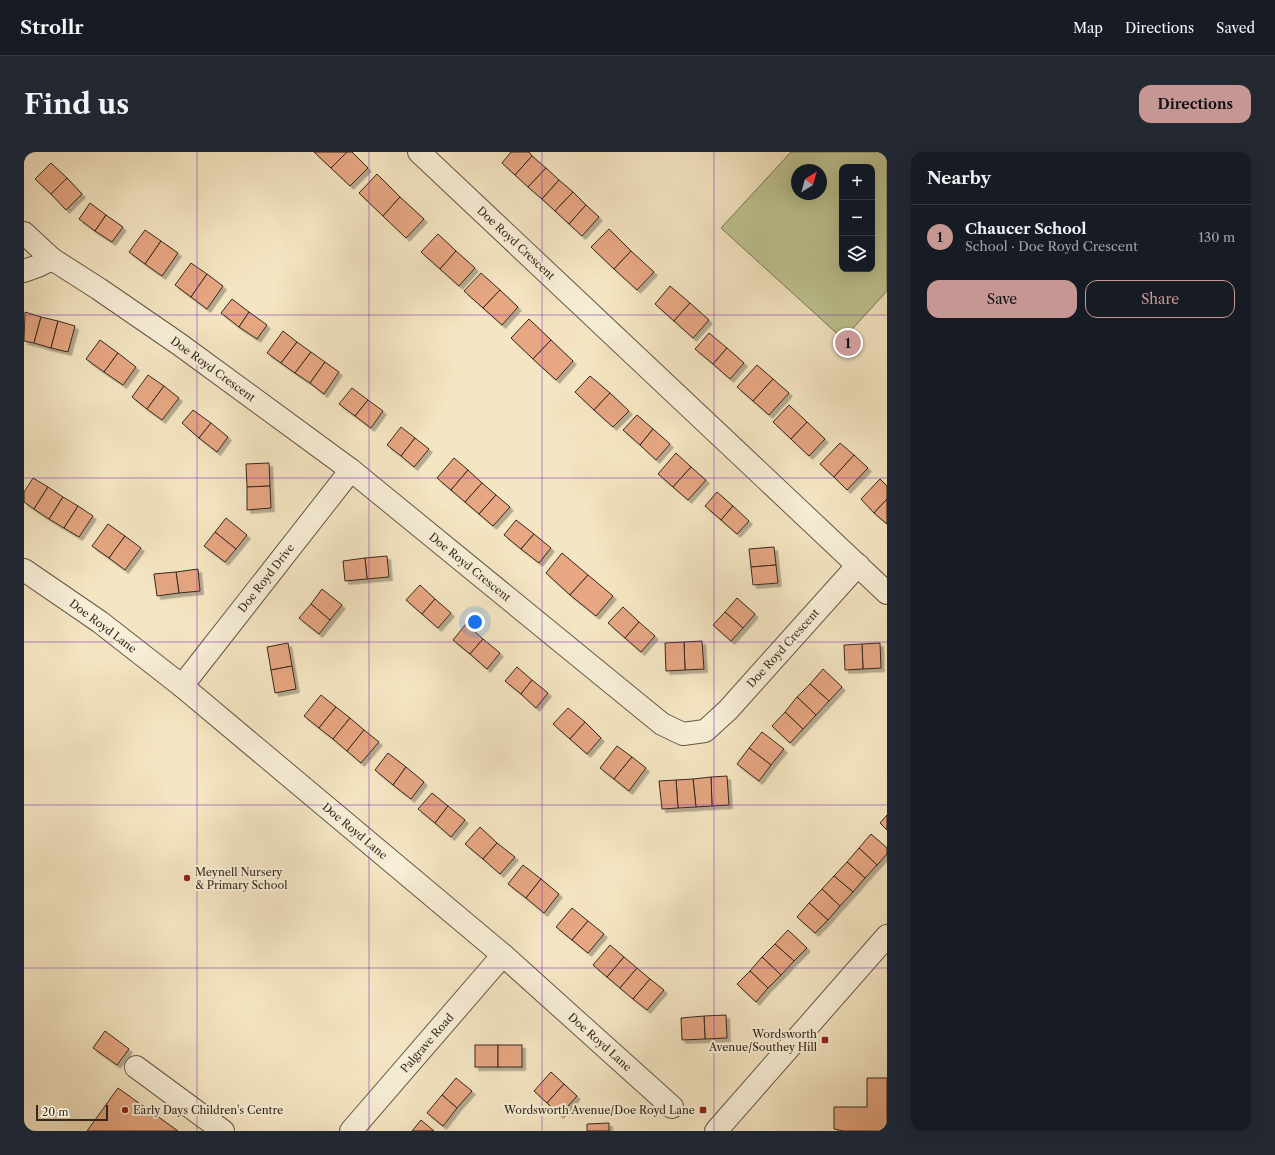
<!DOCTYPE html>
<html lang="en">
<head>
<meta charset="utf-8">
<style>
	body { margin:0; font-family:"Libre Caslon Text",serif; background:#242831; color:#f1f3f6 }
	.controls { position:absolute; right:12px; top:12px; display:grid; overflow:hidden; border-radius:8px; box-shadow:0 4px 16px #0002 }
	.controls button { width:36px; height:36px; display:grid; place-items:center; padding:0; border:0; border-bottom:1px solid #363941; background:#171b24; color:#f1f3f6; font:20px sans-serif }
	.compass { position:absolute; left:767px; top:12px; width:36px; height:36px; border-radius:50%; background:#171b24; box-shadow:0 4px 16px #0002; rotate:37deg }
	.scale { position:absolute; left:12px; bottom:10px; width:72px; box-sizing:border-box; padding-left:4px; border:2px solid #35281e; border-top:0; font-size:11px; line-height:14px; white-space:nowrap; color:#35281e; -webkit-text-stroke:3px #f8efd8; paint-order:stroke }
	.you { position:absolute; left:451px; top:470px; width:14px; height:14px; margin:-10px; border:3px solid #fff; border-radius:50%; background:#1a73e8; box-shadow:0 0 0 6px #1a73e833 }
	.badge { display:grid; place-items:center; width:26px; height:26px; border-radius:50%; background:#c59692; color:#111; font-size:13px; font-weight:700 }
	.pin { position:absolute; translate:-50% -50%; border:2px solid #fff; box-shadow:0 1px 4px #0006 }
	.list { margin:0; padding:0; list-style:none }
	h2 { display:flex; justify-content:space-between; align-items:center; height:52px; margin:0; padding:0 16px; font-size:17px }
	h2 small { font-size:13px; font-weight:400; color:#9ea1a6 }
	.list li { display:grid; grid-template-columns:26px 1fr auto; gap:12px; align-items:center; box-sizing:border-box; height:64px; padding:0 16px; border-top:1px solid #363941 }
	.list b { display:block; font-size:15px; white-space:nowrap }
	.list p { margin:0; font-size:13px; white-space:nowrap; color:#9ea1a6 }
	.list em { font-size:13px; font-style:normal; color:#9ea1a6 }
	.actions { display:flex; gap:8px; padding:12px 16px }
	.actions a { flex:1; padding:9px 0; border:1px solid #c59692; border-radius:12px; text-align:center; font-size:14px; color:#c59692 }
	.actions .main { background:#c59692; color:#111 }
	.icon { flex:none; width:22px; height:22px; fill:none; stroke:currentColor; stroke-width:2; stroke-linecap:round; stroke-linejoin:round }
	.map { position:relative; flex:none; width:863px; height:979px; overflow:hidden; border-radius:12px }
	header { display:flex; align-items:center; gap:24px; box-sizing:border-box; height:56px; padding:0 20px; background:#171b24; border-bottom:1px solid #363941 }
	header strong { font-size:19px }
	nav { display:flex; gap:22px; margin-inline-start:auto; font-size:14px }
	.intro { display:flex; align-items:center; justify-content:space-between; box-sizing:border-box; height:96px; padding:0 24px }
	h1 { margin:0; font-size:28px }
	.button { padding:10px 18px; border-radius:12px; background:#c59692; color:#111; font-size:14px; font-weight:700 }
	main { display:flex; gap:24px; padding:0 24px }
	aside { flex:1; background:#171b24; border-radius:12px; box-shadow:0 4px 16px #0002 }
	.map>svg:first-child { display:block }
</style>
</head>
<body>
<header>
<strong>Strollr</strong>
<nav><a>Map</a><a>Directions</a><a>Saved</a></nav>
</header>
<div class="intro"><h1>Find us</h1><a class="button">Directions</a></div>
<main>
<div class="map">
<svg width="863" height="979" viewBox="0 0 863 979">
	<defs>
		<filter id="shadow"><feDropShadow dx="3.5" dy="3.5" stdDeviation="0" flood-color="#0004"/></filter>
	</defs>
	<rect width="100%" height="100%" fill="#f5e6c3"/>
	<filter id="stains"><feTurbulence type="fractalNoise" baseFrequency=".005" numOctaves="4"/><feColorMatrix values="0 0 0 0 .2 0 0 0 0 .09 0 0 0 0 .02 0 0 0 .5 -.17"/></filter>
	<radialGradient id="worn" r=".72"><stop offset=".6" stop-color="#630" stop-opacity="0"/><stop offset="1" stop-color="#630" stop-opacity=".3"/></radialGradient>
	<!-- pitch -->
	<path fill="#bec492" stroke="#7a7658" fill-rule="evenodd" d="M767,0H863V139L819,187L697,76ZM818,15H848V117H818ZM773,18H797V42H773Z"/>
	<!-- building -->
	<g fill="#e7a783" stroke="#35281e" filter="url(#shadow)">
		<path d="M290,0H323L307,16Z"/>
		<path d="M323,0H328L344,16L326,34L307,16Z"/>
		<path d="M487,0H505L508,4L491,23L478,11Z"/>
		<path d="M508,4L522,16L504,35L491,23Z"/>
		<path d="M27,11L43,26L27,42L11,27Z"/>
		<path d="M522,16L535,28L518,47L504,35Z"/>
		<path d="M353,22L376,45L359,64L335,41Z"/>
		<path d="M43,26L58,42L42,58L27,42Z"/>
		<path d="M535,28L549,40L531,59L518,47Z"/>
		<path d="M549,40L562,53L545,72L531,59Z"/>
		<path d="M376,45L400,67L382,86L359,64Z"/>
		<path d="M66,51L82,63L71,79L55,67Z"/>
		<path d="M562,53L575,65L558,84L545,72Z"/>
		<path d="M82,63L99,75L88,90L71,79Z"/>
		<path d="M585,77L607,99L590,117L567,95Z"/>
		<path d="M121,78L137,89L121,112L105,100Z"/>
		<path d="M414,82L432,99L416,117L397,100Z"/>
		<path d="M137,89L154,101L138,124L121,112Z"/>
		<path d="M432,99L451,116L435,134L416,117Z"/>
		<path d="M607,99L630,120L613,138L590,117Z"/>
		<path d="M167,111L183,122L167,145L151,133Z"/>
		<path d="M457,121L476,138L459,156L440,139Z"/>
		<path d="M183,122L199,134L183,157L167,145Z"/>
		<path d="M646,134L666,151L650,169L631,152Z"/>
		<path d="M476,138L494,155L478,173L459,156Z"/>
		<path d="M208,147L225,160L215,175L197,161Z"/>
		<path d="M666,151L685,168L669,186L650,169Z"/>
		<path d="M1,160L17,165L10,191L0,189Z"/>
		<path d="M225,160L243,173L233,187L215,175Z"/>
		<path d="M17,165L34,169L27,196L10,191Z"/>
		<path d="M505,167L527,188L509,207L487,186Z"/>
		<path d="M34,169L51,174L44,200L27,196Z"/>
		<path d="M259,179L273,190L257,211L243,201Z"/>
		<path d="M685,181L703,196L689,212L671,197Z"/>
		<path d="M76,188L94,201L80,220L62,207Z"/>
		<path d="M527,188L549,209L532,228L509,207Z"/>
		<path d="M273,190L287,200L271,221L257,211Z"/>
		<path d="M703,196L720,211L706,227L689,212Z"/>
		<path d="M287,200L301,210L286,231L271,221Z"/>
		<path d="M94,201L112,215L99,233L80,220Z"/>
		<path d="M301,210L315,220L300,242L286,231Z"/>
		<path d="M733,213L749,227L729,249L713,235Z"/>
		<path d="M124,223L140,234L123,257L108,245Z"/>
		<path d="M566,224L586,241L570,258L551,240Z"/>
		<path d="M749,227L765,241L745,263L729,249Z"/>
		<path d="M140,234L155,246L138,268L123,257Z"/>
		<path d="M328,236L344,248L331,264L315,252Z"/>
		<path d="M586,241L605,259L589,275L570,258Z"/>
		<path d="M344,248L359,259L347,276L331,264Z"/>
		<path d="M765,253L783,270L767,287L749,270Z"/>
		<path d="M169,258L187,271L175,286L158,271Z"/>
		<path d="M613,263L629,277L616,293L599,278Z"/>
		<path d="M783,270L801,287L785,304L767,287Z"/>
		<path d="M187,271L204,285L193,300L175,286Z"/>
		<path d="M377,275L391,286L377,304L363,293Z"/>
		<path d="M629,277L646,292L632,308L616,293Z"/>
		<path d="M391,286L405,297L390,315L377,304Z"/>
		<path d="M816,291L830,303L810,325L796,312Z"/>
		<path d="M652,301L667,315L649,335L634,322Z"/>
		<path d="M830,303L844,316L823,338L810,325Z"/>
		<path d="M430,306L444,318L427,338L413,326Z"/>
		<path d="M245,311L246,334L223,335L222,312Z"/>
		<path d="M667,315L682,328L664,348L649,335Z"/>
		<path d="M444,318L458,331L441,350L427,338Z"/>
		<path d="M9,326L24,335L10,357L0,350V340Z"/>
		<path d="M856,327L863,334V347L850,361L837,347Z"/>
		<path d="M458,331L472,343L455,362L441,350Z"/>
		<path d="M246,334L247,356L223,358V335Z"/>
		<path d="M24,335L39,345L25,367L10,357Z"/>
		<path d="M693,340L709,354L697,368L681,354Z"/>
		<path d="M472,343L486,355L469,374L455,362Z"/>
		<path d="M39,345L54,354L40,376L25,367Z"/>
		<path d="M863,347V372L850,361Z"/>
		<path d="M54,354L69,364L55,385L40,376Z"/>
		<path d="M709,354L725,369L713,382L697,368Z"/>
		<path d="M202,366L223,383L212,397L191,380Z"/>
		<path d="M492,368L510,382L497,397L480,383Z"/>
		<path d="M84,372L101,384L85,406L68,394Z"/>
		<path d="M191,380L212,397L201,410L180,394Z"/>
		<path d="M510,382L527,396L515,411L497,397Z"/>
		<path d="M101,384L117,396L101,418L85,406Z"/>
		<path d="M750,395L752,413L727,415L725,397Z"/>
		<path d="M538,401L564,423L546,443L522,421Z"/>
		<path d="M363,404L365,425L343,427L341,406Z"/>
		<path d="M341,406L343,427L321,429L319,409Z"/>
		<path d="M752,413L754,431L729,433L727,415Z"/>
		<path d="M174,417L176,439L155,441L152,420Z"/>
		<path d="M152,420L155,441L133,444L130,422Z"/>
		<path d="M564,423L589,444L572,464L546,443Z"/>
		<path d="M396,433L411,447L398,462L382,448Z"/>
		<path d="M298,437L318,453L306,468L287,452Z"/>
		<path d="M713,446L731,462L719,476L701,460Z"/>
		<path d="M411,447L427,461L414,476L398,462Z"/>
		<path d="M287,452L306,468L295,482L275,466Z"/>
		<path d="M599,455L615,470L601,486L584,471Z"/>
		<path d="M701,460L719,476L707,489L689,473Z"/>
		<path d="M615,470L631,484L617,500L601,486Z"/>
		<path d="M442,472L459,487L446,502L429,488Z"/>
		<path d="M459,487L476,501L463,517L446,502Z"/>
		<path d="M678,489L680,517L661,518L660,490Z"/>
		<path d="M660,490L661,518L642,519L641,491Z"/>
		<path d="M264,491L268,514L247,518L243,495Z"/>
		<path d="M856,491L857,516L839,517L838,492Z"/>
		<path d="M838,492L839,517L821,518L820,493Z"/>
		<path d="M268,514L272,537L251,541L247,518Z"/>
		<path d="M493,515L508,528L497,542L481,529Z"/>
		<path d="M799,517L818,535L805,549L786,532Z"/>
		<path d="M508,528L524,541L512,556L497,542Z"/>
		<path d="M786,532L805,549L792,563L773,545Z"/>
		<path d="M297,543L312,555L295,576L280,564Z"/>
		<path d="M773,545L792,563L779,577L761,560Z"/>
		<path d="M312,555L326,566L309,587L295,576Z"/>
		<path d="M544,556L561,570L546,587L529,572Z"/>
		<path d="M761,560L779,577L766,591L748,574Z"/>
		<path d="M326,566L340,578L323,599L309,587Z"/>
		<path d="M561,570L577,586L563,602L546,587Z"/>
		<path d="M340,578L355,590L337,611L323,599Z"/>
		<path d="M738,580L760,597L747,613L725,596Z"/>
		<path d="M593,594L608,605L590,627L576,616Z"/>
		<path d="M725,596L747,613L735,629L713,612Z"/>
		<path d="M364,601L382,615L369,633L351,618Z"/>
		<path d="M608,605L622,616L605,639L590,627Z"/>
		<path d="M382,615L400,630L387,647L369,633Z"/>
		<path d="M703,624L705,653L688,654L687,625Z"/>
		<path d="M687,625L688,654L672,655L669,627Z"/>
		<path d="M669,627L672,655L654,656L652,628Z"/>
		<path d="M652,628L654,656L638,657L635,629Z"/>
		<path d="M408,641L424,654L411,671L394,657Z"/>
		<path d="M424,654L441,668L427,685L411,671Z"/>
		<path d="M863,663V678L856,671Z"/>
		<path d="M456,675L473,691L459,707L441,692Z"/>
		<path d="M847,682L863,696V702L853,713L835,696Z"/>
		<path d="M473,691L491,705L476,722L459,707Z"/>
		<path d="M835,696L853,713L841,726L823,710Z"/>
		<path d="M823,710L841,726L829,740L810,724Z"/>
		<path d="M499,713L517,727L502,746L484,732Z"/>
		<path d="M810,724L829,740L816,754L798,737Z"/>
		<path d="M517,727L535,742L520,761L502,746Z"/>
		<path d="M798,737L816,754L804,768L785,751Z"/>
		<path d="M785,751L804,768L791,781L773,765Z"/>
		<path d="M548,756L564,769L548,788L532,775Z"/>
		<path d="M564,769L580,782L564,801L548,788Z"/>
		<path d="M764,778L783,796L770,809L751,792Z"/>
		<path d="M751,792L770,809L757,823L738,805Z"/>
		<path d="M586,793L600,805L583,825L569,813Z"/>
		<path d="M600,805L613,816L596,836L583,825Z"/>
		<path d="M738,805L757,823L744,836L726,819Z"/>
		<path d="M613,816L626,827L609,847L596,836Z"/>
		<path d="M726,819L744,836L732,850L713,832Z"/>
		<path d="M626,827L640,838L623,858L609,847Z"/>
		<path d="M702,863L703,886L681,887L680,864Z"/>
		<path d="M680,864L681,887L658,888L657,866Z"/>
		<path d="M81,879L105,897L93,913L69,896Z"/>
		<rect x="451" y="893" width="23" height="22"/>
		<rect x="474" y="893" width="24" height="22"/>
		<path d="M527,920L540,932L523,951L510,939Z"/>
		<path d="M432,926L448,939L433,956L418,943Z"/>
		<path d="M843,926H863V979H820L810,977V955H843Z"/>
		<path d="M540,932L553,944L536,963L523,951Z"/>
		<path d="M94,936L154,979H63Z"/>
		<path d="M418,943L433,956L419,974L403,961Z"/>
		<path d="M397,968L410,979H388Z"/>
		<path d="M585,971V979H563V972Z"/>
	</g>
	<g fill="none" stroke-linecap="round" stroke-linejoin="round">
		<!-- minor casing -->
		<g stroke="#655847" stroke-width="24">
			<g id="minor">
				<path d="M395,0L863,441"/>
				<path d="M0,81L28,107L75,137L155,192L327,318L638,572L659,582L681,579L704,558L834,413"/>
				<path d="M0,119L14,114L28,107"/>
				<path d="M0,418L76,470L158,534L479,803L648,955"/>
				<path d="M158,534L327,318"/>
				<path d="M112,915L199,979"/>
				<path d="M327,979L479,803"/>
				<path d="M692,979L863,784"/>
			</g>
		</g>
		<!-- minor -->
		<use href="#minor" stroke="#f8efd8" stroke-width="22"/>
	</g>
	<!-- grid -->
	<path fill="none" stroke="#7b2cbf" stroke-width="1" stroke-opacity="0.55" d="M173,0V979M345,0V979M518,0V979M690,0V979M0,163H863M0,326H863M0,490H863M0,653H863M0,816H863"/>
	<!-- markers -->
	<g fill="#8f2418" stroke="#f8efd8" stroke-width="1.5">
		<circle cx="163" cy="726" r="4"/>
		<rect x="797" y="884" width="8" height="8" rx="2"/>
		<circle cx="101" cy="958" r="4"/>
		<rect x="675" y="954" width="8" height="8" rx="2"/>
	</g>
	<g text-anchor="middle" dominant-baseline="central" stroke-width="4" stroke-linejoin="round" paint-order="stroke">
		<!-- street labels -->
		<g font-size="11" fill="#35281e" stroke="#f8efd8">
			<text transform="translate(492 91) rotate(43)">Doe Royd Crescent</text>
			<text transform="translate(189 217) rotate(36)">Doe Royd Crescent</text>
			<text transform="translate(446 415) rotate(39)">Doe Royd Crescent</text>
			<text transform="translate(242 426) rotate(-52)">Doe Royd Drive</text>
			<text transform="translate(79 474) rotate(37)">Doe Royd Lane</text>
			<text transform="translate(759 496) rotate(-48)">Doe Royd Crescent</text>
			<text transform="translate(331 679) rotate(40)">Doe Royd Lane</text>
			<text transform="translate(576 890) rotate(42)">Doe Royd Lane</text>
			<text transform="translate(403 891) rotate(-49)">Palgrave Road</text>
		</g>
		<!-- poi labels -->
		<g font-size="11" fill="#35281e" stroke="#f8efd8" text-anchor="start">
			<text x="171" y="720">Meynell Nursery<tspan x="171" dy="13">&amp; Primary School</tspan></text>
			<text x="793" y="882" text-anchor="end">Wordsworth<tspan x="793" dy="13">Avenue/Southey Hill</tspan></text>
			<text x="109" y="958">Early Days Children's Centre</text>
			<text x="671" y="958" text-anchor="end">Wordsworth Avenue/Doe Royd Lane</text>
		</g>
	</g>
	<rect width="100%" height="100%" filter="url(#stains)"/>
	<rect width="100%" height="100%" fill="url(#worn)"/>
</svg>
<div class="controls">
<button>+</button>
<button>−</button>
<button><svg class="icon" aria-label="layers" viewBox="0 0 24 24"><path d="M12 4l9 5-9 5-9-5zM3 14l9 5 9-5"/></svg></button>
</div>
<svg class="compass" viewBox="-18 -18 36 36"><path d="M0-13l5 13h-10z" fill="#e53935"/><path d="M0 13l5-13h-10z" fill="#9ea1a6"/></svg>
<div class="scale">20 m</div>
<div class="you"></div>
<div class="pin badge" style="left:824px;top:191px">1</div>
</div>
<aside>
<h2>Nearby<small></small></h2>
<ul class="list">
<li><span class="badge">1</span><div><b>Chaucer School</b><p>School · Doe Royd Crescent</p></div><em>130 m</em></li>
</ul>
<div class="actions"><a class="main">Save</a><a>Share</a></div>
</aside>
</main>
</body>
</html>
